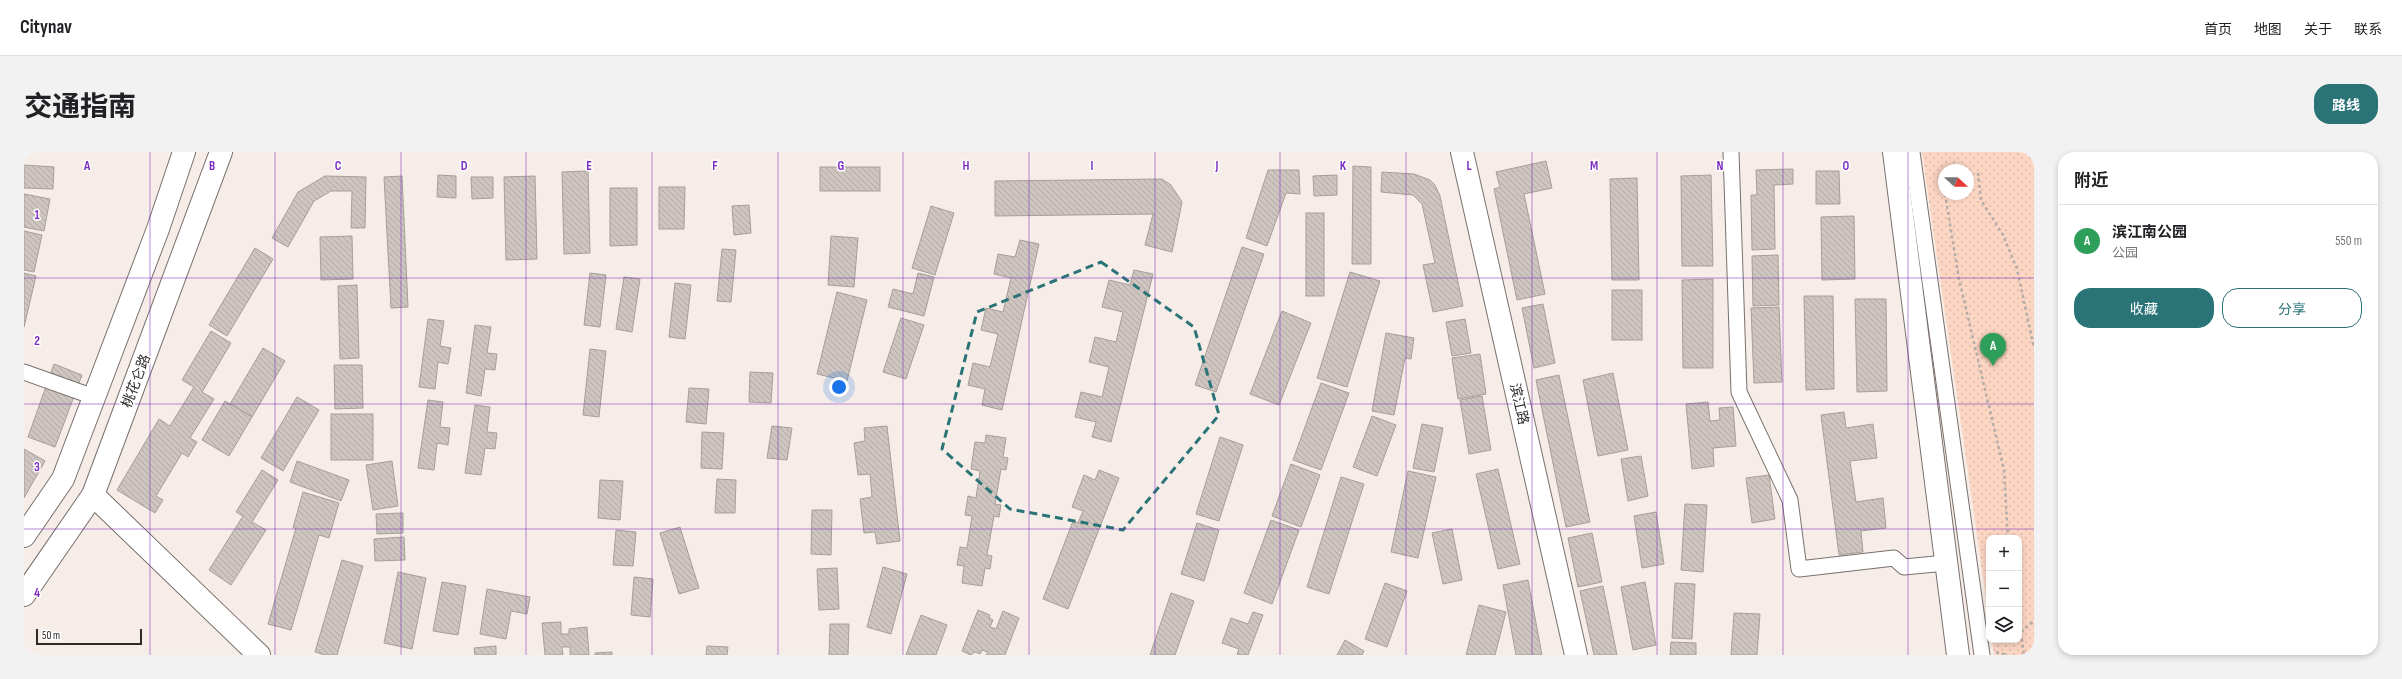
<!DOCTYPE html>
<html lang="zh">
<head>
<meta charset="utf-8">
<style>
	body { margin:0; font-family:"Sofia Sans Condensed","Noto Sans SC",sans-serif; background:#f2f2f2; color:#202124 }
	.controls { position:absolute; right:12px; bottom:12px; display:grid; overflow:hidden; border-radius:8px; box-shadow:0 2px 6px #0003 }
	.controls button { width:36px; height:36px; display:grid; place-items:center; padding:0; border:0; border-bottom:1px solid #e0e0e0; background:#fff; color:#202124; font:20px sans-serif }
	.compass { position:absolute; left:1914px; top:12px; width:36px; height:36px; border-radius:50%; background:#fff; box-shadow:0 2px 6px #0003; rotate:111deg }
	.scale { position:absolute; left:12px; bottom:10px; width:106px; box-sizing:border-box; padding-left:4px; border:2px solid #2d2a28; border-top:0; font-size:11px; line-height:14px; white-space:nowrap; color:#2d2a28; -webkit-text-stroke:3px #fff; paint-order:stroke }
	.you { position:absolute; left:815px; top:235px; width:14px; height:14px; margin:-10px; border:3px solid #fff; border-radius:50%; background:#1a73e8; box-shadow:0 0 0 6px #1a73e833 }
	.badge { display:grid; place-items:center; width:26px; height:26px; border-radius:50%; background:#2a7477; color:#fff; font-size:13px; font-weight:700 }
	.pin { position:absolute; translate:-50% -33px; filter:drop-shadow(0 1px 2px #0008) }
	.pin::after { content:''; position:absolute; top:21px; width:14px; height:12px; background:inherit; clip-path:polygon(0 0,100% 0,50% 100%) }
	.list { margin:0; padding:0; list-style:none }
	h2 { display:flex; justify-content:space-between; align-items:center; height:52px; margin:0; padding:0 16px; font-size:17px }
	h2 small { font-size:13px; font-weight:400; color:#757577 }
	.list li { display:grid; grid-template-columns:26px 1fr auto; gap:12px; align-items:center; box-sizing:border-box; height:72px; padding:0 16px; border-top:1px solid #e0e0e0 }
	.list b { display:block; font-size:15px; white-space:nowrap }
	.list p { margin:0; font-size:13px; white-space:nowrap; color:#757577 }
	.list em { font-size:13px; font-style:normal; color:#757577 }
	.actions { display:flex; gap:8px; padding:12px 16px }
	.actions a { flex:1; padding:9px 0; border:1px solid #2a7477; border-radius:16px; text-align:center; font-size:14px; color:#2a7477 }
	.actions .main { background:#2a7477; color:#fff }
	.icon { flex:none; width:22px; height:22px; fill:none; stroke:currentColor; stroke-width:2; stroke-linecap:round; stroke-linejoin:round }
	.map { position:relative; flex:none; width:2010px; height:503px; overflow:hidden; border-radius:16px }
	header { display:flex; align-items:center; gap:24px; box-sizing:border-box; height:56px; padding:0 20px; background:#fff; border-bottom:1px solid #e0e0e0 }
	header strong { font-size:19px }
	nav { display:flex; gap:22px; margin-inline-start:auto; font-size:14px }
	.intro { display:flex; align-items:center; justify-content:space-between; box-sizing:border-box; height:96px; padding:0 24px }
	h1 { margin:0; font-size:28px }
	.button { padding:10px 18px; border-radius:16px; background:#2a7477; color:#fff; font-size:14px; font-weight:700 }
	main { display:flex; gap:24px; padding:0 24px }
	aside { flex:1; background:#fff; border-radius:16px; box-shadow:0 2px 6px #0003 }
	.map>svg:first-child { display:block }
</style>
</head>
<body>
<header>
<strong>Citynav</strong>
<nav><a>首页</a><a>地图</a><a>关于</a><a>联系</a></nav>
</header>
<div class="intro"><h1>交通指南</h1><a class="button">路线</a></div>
<main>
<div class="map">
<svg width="2010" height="503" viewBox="0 0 2010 503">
	<defs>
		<pattern id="park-dots" width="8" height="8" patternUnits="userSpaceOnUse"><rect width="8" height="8" fill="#fcd6c3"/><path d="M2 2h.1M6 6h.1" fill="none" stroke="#d8b8a8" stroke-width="1.8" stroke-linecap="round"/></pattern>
		<pattern id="building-back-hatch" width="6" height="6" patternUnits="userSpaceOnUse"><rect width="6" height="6" fill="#cec4c0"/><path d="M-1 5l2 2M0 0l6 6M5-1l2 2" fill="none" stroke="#b1a9a5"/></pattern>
	</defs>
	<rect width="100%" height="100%" fill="#f7ede8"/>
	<!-- park -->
	<path fill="url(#park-dots)" fill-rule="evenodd" d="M1898,0H2010V503H1970L1968,488H1995V386H1965V467ZM1920,18H1944V42H1920Z"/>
	<!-- building -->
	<g fill="url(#building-back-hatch)" stroke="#a79e99">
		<path d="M1522,9L1528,36L1500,42L1521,142L1493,148L1470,37L1476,35L1472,20Z"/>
		<path d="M0,13L30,15L29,37L0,36Z"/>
		<path d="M1329,14L1347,15V112H1328Z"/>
		<rect x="796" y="15" width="60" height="24"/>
		<path d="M1769,17V32L1750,33L1751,97L1728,98L1727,43H1733L1732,18Z"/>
		<path d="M1244,18H1275L1276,42L1262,41L1243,94L1222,86Z"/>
		<path d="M564,19L566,101L540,102L538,20Z"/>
		<path d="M1792,19H1815L1816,52H1792Z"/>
		<path d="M1358,20L1390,22L1406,28L1411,33L1416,44L1439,154L1409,160L1399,113L1411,111L1398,52L1389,43L1357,40Z"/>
		<path d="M414,23L432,24V46L413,45Z"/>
		<path d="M1313,23V43L1290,44L1289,24Z"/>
		<path d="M1687,23L1689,114H1658L1657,24Z"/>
		<path d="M301,24L342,25L341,76H327L328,39H307L290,49L264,95L248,86L274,40Z"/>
		<path d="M378,24L384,155L367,156L360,25Z"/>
		<path d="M511,24L513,107L482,108L480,25Z"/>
		<path d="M447,25H469V46L448,47Z"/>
		<path d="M1613,26L1615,128H1588L1586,27Z"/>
		<path d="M1138,27L1147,33L1158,50L1148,100L1121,93L1129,62L971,64V29Z"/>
		<path d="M635,35H661L660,77H635Z"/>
		<path d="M586,36H613V93L586,94Z"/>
		<path d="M0,42L26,47L20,79L0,75Z"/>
		<path d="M725,53L727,81L710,83L708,54Z"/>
		<path d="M907,54L930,61L911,123L888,116Z"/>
		<rect x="1282" y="61" width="18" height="83"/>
		<path d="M1830,64L1831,127L1798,128L1797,65Z"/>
		<path d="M0,79L18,83L10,120L0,118Z"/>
		<path d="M328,84L329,127L297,128L296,85Z"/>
		<path d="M807,84L834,86L830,135L804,133Z"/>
		<path d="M996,88L1015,92L978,258L958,253L961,237L944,233L949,211L966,215L974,182L957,178L962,156L979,160L987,126L970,122L974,102L991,105Z"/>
		<path d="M1218,95L1240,102L1192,240L1171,233Z"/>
		<path d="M231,96L249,107L203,184L185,173Z"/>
		<path d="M698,97L712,98L707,150L693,149Z"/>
		<path d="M1754,103L1755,153L1729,154L1728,104Z"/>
		<path d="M1110,118L1129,122L1087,290L1068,285L1072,270L1051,265L1057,240L1078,245L1085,215L1065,210L1071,185L1092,190L1099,160L1078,155L1085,128L1106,133Z"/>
		<path d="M1326,120L1356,129L1323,235L1293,226Z"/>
		<path d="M0,121L12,124L0,175Z"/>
		<path d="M566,121L582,123L576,175L560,173Z"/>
		<path d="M894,121L910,125L900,164L864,155L869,137L889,142Z"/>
		<path d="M600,125L616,127L608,180L592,177Z"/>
		<path d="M1689,127V216H1659L1658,128Z"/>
		<path d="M651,131L667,133L661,187L645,185Z"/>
		<path d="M333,133L335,206L316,207L314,134Z"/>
		<rect x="1588" y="138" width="30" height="50"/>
		<path d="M813,140L843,148L823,229L793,222Z"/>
		<path d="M1780,144H1809L1810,237L1782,238Z"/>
		<path d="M1831,147H1862L1863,239L1833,240Z"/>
		<path d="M1519,152L1531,211L1510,216L1498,156Z"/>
		<path d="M1755,155L1758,230L1730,231L1727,156Z"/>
		<path d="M1258,159L1287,171L1255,253L1226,242Z"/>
		<path d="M877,166L900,173L882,227L859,220Z"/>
		<path d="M404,167L420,169L416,194L427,196L424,212L414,210L411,237L395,235Z"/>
		<path d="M1441,167L1447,201L1428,204L1422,170Z"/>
		<path d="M451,173L467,175L463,201L473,202L471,218L461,217L457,244L442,241Z"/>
		<path d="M187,179L207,191L178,240L190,247L166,286L173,290L164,305L158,301L132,344L139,348L131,361L93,338L135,267L146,274L170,235L158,228Z"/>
		<path d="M1362,181L1390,186L1387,207L1381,206L1370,263L1348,259Z"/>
		<path d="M239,196L261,209L228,265L206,252Z"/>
		<path d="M566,197L582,199L575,265L559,263Z"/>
		<path d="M1456,202L1462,242L1434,247L1428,206Z"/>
		<path d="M30,212L58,223L31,295L4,285Z"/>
		<path d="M310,213H338L339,256L311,257Z"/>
		<path d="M726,220L749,221L747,251L725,250Z"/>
		<path d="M1589,221L1604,298L1574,304L1559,228Z"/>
		<path d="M1535,223L1566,370L1542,375L1512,228Z"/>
		<path d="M1297,231L1325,241L1297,318L1269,308Z"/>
		<path d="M665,236L685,237L682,272L662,270Z"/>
		<path d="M1458,244L1467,298L1445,302L1436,248Z"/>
		<path d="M273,245L295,258L259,319L237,306Z"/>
		<path d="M404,248L419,250L416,275L426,276L424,293L413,291L410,318L394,316Z"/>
		<path d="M201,249L228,265L205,304L178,288Z"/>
		<path d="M1684,250L1686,269L1696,268L1695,256L1709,255L1712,294L1689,296L1690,314L1668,317L1662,252Z"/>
		<path d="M451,253L466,255L463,280L473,281L471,297L461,296L457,323L441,321Z"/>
		<path d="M1820,260L1822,276L1849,272L1853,306L1826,309L1832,350L1859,346L1862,376L1837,379L1839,400L1815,403L1797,263Z"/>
		<rect x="307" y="262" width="42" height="46"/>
		<path d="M1348,264L1372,273L1353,324L1329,315Z"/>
		<path d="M1398,272L1419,276L1410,320L1389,316Z"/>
		<path d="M748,274L768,276L763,308L743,306Z"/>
		<path d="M863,274L876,389L853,392L851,380L840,381L836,347L848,345L846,322L834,323L830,291L841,289L840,276Z"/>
		<path d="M678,280L700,281L698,317L677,316Z"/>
		<path d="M962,283L982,286L979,305L984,306L982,318L977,317L971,352L977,353L975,365L970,364L963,403L968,404L966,417L961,416L958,434L938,431L940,414L933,413L936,395L943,396L948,364L941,363L944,344L952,346L956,319L947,317L951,290L961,291Z"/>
		<path d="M1196,285L1219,293L1195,369L1172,362Z"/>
		<path d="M0,297L21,309L0,346Z"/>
		<path d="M1617,304L1624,344L1604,349L1597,307Z"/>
		<path d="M273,309L325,328L317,349L266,330Z"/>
		<path d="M368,309L374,354L349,358L342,313Z"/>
		<path d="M1267,312L1296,323L1277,375L1248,364Z"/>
		<path d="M1474,317L1496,412L1474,417L1452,322Z"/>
		<path d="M238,318L254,328L228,370L242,378L207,433L185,418L219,364L212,360Z"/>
		<path d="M1075,318L1095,326L1044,457L1019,447L1049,369L1054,371L1059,359L1048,355L1060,323L1071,328Z"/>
		<path d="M1384,319L1412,325L1394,406L1367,400Z"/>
		<path d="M1745,323L1751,367L1728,371L1722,326Z"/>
		<path d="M1317,325L1340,332L1305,442L1283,435Z"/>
		<path d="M693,327L712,328L711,361H691Z"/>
		<path d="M576,328L599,329L596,368L574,366Z"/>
		<path d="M279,340L315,351L305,386L295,383L267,478L244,472L272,376H269Z"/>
		<path d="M1661,352L1683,353L1679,420L1657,418Z"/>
		<path d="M788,358H808L807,403L787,402Z"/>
		<path d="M1632,360L1640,412L1618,416L1610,364Z"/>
		<path d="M379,361V381L353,382L352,362Z"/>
		<path d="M1247,368L1275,378L1248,452L1220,441Z"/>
		<path d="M1173,371L1195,378L1180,429L1157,422Z"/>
		<path d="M656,375L675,436L655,442L636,381Z"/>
		<path d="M1428,377L1438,428L1419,432L1408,381Z"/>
		<path d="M592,378L612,380L609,414L589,413Z"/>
		<path d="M1568,381L1578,430L1554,435L1544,386Z"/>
		<path d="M380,385L381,408L351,409L350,387Z"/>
		<path d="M318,408L339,414L313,503H301L291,500Z"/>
		<path d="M859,415L883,422L867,482L843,475Z"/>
		<path d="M813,416L815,457L795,458L793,417Z"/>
		<path d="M374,420L402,426L388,497L360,491Z"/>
		<path d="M610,425L629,427L626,465L607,463Z"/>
		<path d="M1504,428L1518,503H1492L1479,433Z"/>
		<path d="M418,430L442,434L434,483L409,479Z"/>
		<path d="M1621,430L1632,493L1609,498L1597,435Z"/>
		<path d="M1361,431L1383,439L1363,495L1341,487Z"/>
		<path d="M1651,431L1671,432L1668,487L1648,486Z"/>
		<path d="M1579,434L1593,503H1570L1556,439Z"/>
		<path d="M463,437L506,445L503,462L487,459L482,487L456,482Z"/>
		<path d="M1147,441L1170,449L1151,503H1126Z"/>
		<path d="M1455,453L1482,460L1471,503H1442Z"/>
		<path d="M954,458L966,463L965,466L969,468L966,475L972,477L979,459L995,466L981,503H962L964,500L958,498L956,502L951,500L947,503L938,499Z"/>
		<path d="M1229,460L1239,463L1224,503H1213L1215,497L1198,491L1207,466L1224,472Z"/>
		<path d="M1710,461L1736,462L1733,503H1707Z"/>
		<path d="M897,463L923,473L912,503H882Z"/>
		<path d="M537,470V482H545V477L563,475L565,503H546V495H538L539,503H521L518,471Z"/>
		<path d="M806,472H825L824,503H805Z"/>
		<path d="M1321,488L1340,499L1338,503H1313Z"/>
		<path d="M1647,490L1672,491V503H1646Z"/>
		<path d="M472,494V503H451L450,496Z"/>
		<path d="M683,494L704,495L703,503H682Z"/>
		<path d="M588,500V503H571V501Z"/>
	</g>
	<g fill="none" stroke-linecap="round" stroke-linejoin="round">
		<!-- street casing -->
		<g stroke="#79706c" stroke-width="17">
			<g id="street">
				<path d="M1707,0L1715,240L1766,348L1775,417L1870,406L1880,415L1922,411"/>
				<path d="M1888,0L1958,503"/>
				<path d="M0,220L70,245"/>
			</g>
		</g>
		<!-- secondary casing -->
		<g stroke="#79706c" stroke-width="24">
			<g id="secondary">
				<path d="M1438,0L1552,503"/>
				<path d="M1870,0L1934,503"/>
				<path d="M69,343L235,503"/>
				<path d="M0,384L39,327L134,77L160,0"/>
				<path d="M0,443L69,343L197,0"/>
			</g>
		</g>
		<!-- path -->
		<g stroke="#b4aca8" stroke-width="2.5" stroke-dasharray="3 3" stroke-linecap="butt">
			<path d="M1954,21L1957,48L1979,83L1993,117L2010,196"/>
			<path d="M1918,25L1920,36"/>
			<path d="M1921,42L1935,127L1980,318L1984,386"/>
			<path d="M1995,469L2000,503"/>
			<path d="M1997,480L2010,469"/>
			<path d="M1972,500L1984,503"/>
		</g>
		<!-- street -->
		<use href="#street" stroke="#fff" stroke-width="15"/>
		<!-- secondary -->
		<use href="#secondary" stroke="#fff" stroke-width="22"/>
	</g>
	<!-- marked area -->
	<path fill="none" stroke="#2a7477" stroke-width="3" stroke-dasharray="8 5" stroke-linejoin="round" d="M1077,110L1170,175L1195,263L1099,378L986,357L918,297L953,160Z"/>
	<!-- grid -->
	<path fill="none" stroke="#7b2cbf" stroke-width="1" stroke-opacity="0.55" d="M126,0V503M251,0V503M377,0V503M502,0V503M628,0V503M754,0V503M879,0V503M1005,0V503M1131,0V503M1256,0V503M1382,0V503M1508,0V503M1633,0V503M1759,0V503M1884,0V503M0,126H2010M0,252H2010M0,377H2010"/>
	<g text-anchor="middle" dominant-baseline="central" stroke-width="3" stroke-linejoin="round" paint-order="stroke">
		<!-- street labels -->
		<g font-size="14" fill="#2d2a28" stroke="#fff">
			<text transform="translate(112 229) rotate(-69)">桃花仑路</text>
			<text transform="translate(1495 252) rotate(77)">滨江路</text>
		</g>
	</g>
	<g font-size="13" text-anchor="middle" font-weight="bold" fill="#7b2cbf" stroke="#fff" stroke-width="3" stroke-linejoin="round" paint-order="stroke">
		<text x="63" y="18">A</text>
		<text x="188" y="18">B</text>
		<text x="314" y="18">C</text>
		<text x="440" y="18">D</text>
		<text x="565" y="18">E</text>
		<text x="691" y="18">F</text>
		<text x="817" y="18">G</text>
		<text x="942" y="18">H</text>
		<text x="1068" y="18">I</text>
		<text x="1193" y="18">J</text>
		<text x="1319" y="18">K</text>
		<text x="1445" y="18">L</text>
		<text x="1570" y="18">M</text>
		<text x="1696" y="18">N</text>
		<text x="1822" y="18">O</text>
		<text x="13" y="67">1</text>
		<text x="13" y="193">2</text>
		<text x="13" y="319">3</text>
		<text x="13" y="445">4</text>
	</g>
</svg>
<div class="controls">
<button>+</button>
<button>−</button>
<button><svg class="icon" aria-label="layers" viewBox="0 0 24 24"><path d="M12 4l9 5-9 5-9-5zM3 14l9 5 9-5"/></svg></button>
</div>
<svg class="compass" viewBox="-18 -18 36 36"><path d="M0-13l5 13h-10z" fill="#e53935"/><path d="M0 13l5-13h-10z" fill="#757577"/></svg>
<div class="scale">50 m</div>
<div class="you"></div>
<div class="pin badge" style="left:1969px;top:214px;background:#2e9e5b">A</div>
</div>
<aside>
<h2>附近<small></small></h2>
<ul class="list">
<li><span class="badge" style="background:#2e9e5b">A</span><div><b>滨江南公园</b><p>公园</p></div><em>550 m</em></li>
</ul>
<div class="actions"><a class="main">收藏</a><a>分享</a></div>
</aside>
</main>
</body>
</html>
